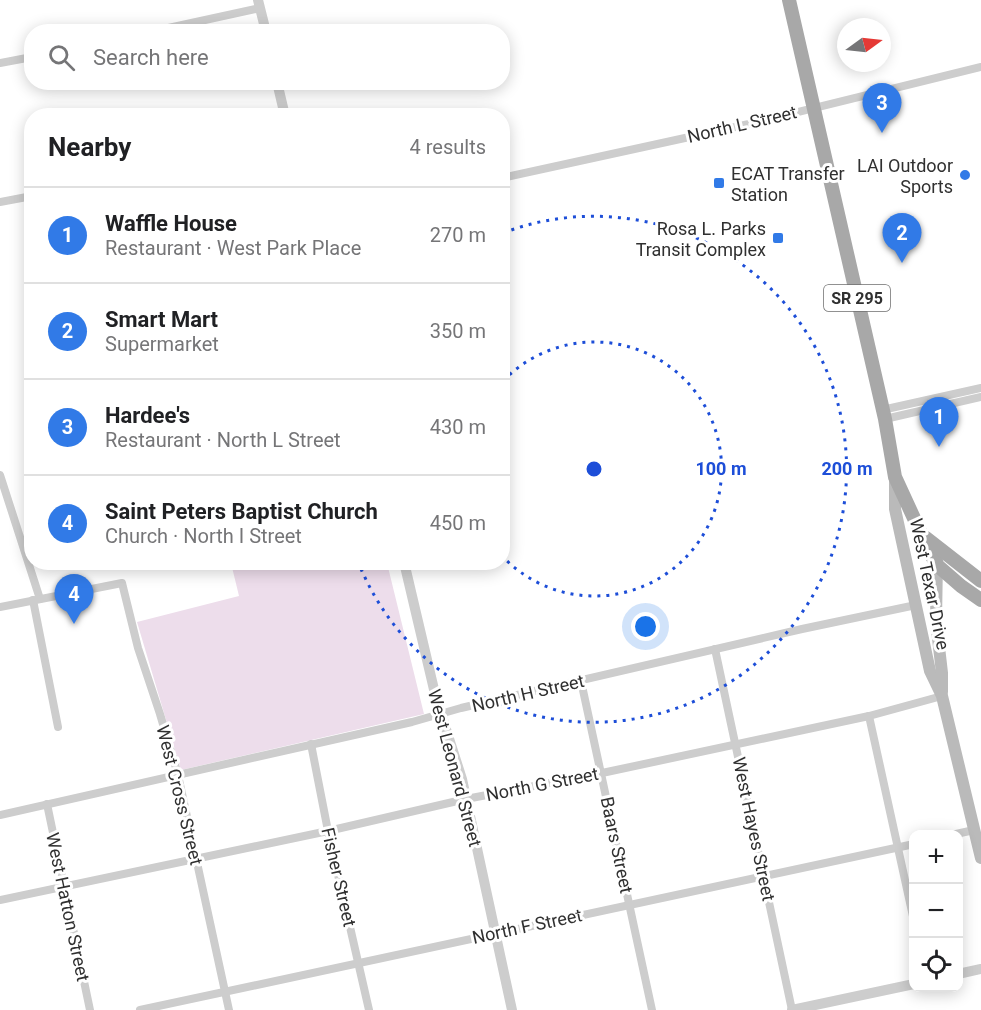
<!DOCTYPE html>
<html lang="en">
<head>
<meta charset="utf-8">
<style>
	body { margin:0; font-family:Roboto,sans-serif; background:#f6f6f6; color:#202124 }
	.controls { position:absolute; right:18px; bottom:18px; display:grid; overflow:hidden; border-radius:12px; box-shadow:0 3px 15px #0003 }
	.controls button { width:54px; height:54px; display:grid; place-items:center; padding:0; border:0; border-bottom:2px solid #e0e0e0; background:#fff; color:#202124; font:30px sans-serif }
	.compass { position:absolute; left:837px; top:18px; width:54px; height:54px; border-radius:50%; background:#fff; box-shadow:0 3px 15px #0003; rotate:75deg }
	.you { position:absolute; left:646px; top:627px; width:21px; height:21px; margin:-15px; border:4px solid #fff; border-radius:50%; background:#1a73e8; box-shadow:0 0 0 9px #1a73e833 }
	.badge { display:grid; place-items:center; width:39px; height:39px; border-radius:50%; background:#317ae7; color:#fff; font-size:20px; font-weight:700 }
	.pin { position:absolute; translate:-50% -50px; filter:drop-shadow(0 2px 3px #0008) }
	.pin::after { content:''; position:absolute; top:32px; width:21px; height:18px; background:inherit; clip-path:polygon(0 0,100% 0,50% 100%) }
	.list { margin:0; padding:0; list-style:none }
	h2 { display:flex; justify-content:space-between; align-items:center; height:78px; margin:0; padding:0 24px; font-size:26px }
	h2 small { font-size:20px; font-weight:400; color:#757577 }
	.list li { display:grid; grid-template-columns:39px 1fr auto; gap:18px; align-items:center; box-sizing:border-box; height:96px; padding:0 24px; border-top:2px solid #e0e0e0 }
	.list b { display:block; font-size:22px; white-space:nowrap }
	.list p { margin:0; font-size:20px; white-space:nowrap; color:#757577 }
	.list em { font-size:20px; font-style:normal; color:#757577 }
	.icon { flex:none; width:33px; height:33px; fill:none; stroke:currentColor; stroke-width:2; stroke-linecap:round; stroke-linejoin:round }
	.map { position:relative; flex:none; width:981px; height:1010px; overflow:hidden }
	.search { position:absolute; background:#fff; box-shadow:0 3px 15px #0003; left:24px; top:24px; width:486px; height:66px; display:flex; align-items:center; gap:15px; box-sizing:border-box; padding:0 21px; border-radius:24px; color:#757577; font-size:22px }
	.panel { position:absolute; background:#fff; box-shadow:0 3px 15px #0003; left:24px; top:108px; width:486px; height:462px; border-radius:24px }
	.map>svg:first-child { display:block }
</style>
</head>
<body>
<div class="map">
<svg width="981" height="1010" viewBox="0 0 981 1010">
	<rect width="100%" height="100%" fill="#fff"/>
	<!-- green -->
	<path fill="#edddeb" d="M231,563H387L424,714L181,770L137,622L239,596Z"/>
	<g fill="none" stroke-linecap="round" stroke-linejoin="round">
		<!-- minor -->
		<g stroke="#cdcdcd" stroke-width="8">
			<path d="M150,32L260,8"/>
			<path d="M0,63L32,57"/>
			<path d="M502,178L749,124L981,67"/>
			<path d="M0,202L32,196"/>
			<path d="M882,410L981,388"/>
			<path d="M885,419L981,397"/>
			<path d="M0,475L40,599"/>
			<path d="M33,600L58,727"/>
			<path d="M0,607L122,583L138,648L160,714L178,775L229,1010"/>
			<path d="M715,649L792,1010"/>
			<path d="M581,681L652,1010"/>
			<path d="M869,716L914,921"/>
			<path d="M311,744L328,831L369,1010"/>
			<path d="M47,804L90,1010"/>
			<path d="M0,815L412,722L461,708L802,629L916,605"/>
			<path d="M956,834L974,830"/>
			<path d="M0,900L328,831L466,799L602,773L869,716L942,696"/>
			<path d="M140,1010L914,844"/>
		</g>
		<!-- tertiary -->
		<g stroke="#cdcdcd" stroke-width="10">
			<path d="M258,0L266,32"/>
			<path d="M277,82L285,116"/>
			<path d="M404,562L436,698L462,779L512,1010"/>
			<path d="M958,974L981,969"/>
			<path d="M792,1010L914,984"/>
		</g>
		<!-- secondary -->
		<g stroke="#bababa" stroke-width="12">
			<path d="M895,477V509L930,671L942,696L981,858"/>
			<path d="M937,560L936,621L942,673V692"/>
		</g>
		<!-- primary -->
		<g stroke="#a8a8a8" stroke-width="14">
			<path d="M789,0L885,419L895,477L930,553L938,566L961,586L981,600"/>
			<path d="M926,538L981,581"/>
		</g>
	</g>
	<!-- distance rings -->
	<g fill="none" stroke="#1d4ed8" stroke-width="3" stroke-dasharray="3 6">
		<path d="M503 381A127 127 0 1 1 503 557"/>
		<path d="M503 233A253 253 0 1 1 359 564"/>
	</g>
	<!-- markers -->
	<g fill="#317ae7" stroke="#fff" stroke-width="2">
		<circle cx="965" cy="175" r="6"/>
		<rect x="713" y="177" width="12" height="12" rx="3"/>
		<rect x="772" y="232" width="12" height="12" rx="3"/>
	</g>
	<g text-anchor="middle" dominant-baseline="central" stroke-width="6" stroke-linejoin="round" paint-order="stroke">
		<!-- shield labels -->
		<rect fill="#fff" stroke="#6e6e6e" stroke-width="1.5" x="824" y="285" width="66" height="26" rx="4.5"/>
		<g font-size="16" font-weight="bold" fill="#303030">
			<text x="857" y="298">SR 295</text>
		</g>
		<!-- street labels -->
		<g font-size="18" fill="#303030" stroke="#fff">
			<text transform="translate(742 124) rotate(-13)">North L Street</text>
			<text transform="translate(930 584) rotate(78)">West Texar Drive</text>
			<text transform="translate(528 693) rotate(-13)">North H Street</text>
			<text transform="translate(455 768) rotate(75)">West Leonard Street</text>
			<text transform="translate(542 784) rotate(-11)">North G Street</text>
			<text transform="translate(180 795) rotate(76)">West Cross Street</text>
			<text transform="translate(754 829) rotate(78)">West Hayes Street</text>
			<text transform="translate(617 845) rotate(78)">Baars Street</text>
			<text transform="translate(339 877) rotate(77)">Fisher Street</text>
			<text transform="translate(68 907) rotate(78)">West Hatton Street</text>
			<text transform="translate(527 926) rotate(-12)">North F Street</text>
		</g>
		<!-- poi labels -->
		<g font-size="18" fill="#303030" stroke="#fff" text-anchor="end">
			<text x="953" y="165">LAI Outdoor<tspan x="953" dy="21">Sports</tspan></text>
			<text x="731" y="173" text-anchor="start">ECAT Transfer<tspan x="731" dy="21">Station</tspan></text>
			<text x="766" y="228">Rosa L. Parks<tspan x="766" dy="21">Transit Complex</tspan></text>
		</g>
	</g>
	<circle cx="594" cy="469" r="9" fill="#1d4ed8" stroke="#fff" stroke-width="3"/>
	<g font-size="18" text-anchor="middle" font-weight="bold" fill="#1d4ed8" stroke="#fff" stroke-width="6" stroke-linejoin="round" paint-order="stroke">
		<text x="721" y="475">100 m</text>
		<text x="847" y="475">200 m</text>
	</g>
</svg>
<div class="controls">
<button>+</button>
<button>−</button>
<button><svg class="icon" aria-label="locate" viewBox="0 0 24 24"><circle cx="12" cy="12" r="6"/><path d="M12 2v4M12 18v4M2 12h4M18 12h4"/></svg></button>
</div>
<svg class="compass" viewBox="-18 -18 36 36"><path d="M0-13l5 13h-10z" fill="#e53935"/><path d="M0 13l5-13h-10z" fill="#757577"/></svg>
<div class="you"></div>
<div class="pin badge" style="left:939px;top:447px">1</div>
<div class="pin badge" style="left:902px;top:263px">2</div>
<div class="pin badge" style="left:882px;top:133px">3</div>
<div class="pin badge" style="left:74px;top:624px">4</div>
<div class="search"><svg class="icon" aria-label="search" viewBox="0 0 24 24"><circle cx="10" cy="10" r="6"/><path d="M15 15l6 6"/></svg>Search here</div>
<section class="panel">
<h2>Nearby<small>4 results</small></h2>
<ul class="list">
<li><span class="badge">1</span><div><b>Waffle House</b><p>Restaurant · West Park Place</p></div><em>270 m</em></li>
<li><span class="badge">2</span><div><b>Smart Mart</b><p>Supermarket</p></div><em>350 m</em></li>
<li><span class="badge">3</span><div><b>Hardee's</b><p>Restaurant · North L Street</p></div><em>430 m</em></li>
<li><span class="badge">4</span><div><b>Saint Peters Baptist Church</b><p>Church · North I Street</p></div><em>450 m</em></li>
</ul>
</section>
</div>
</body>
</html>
